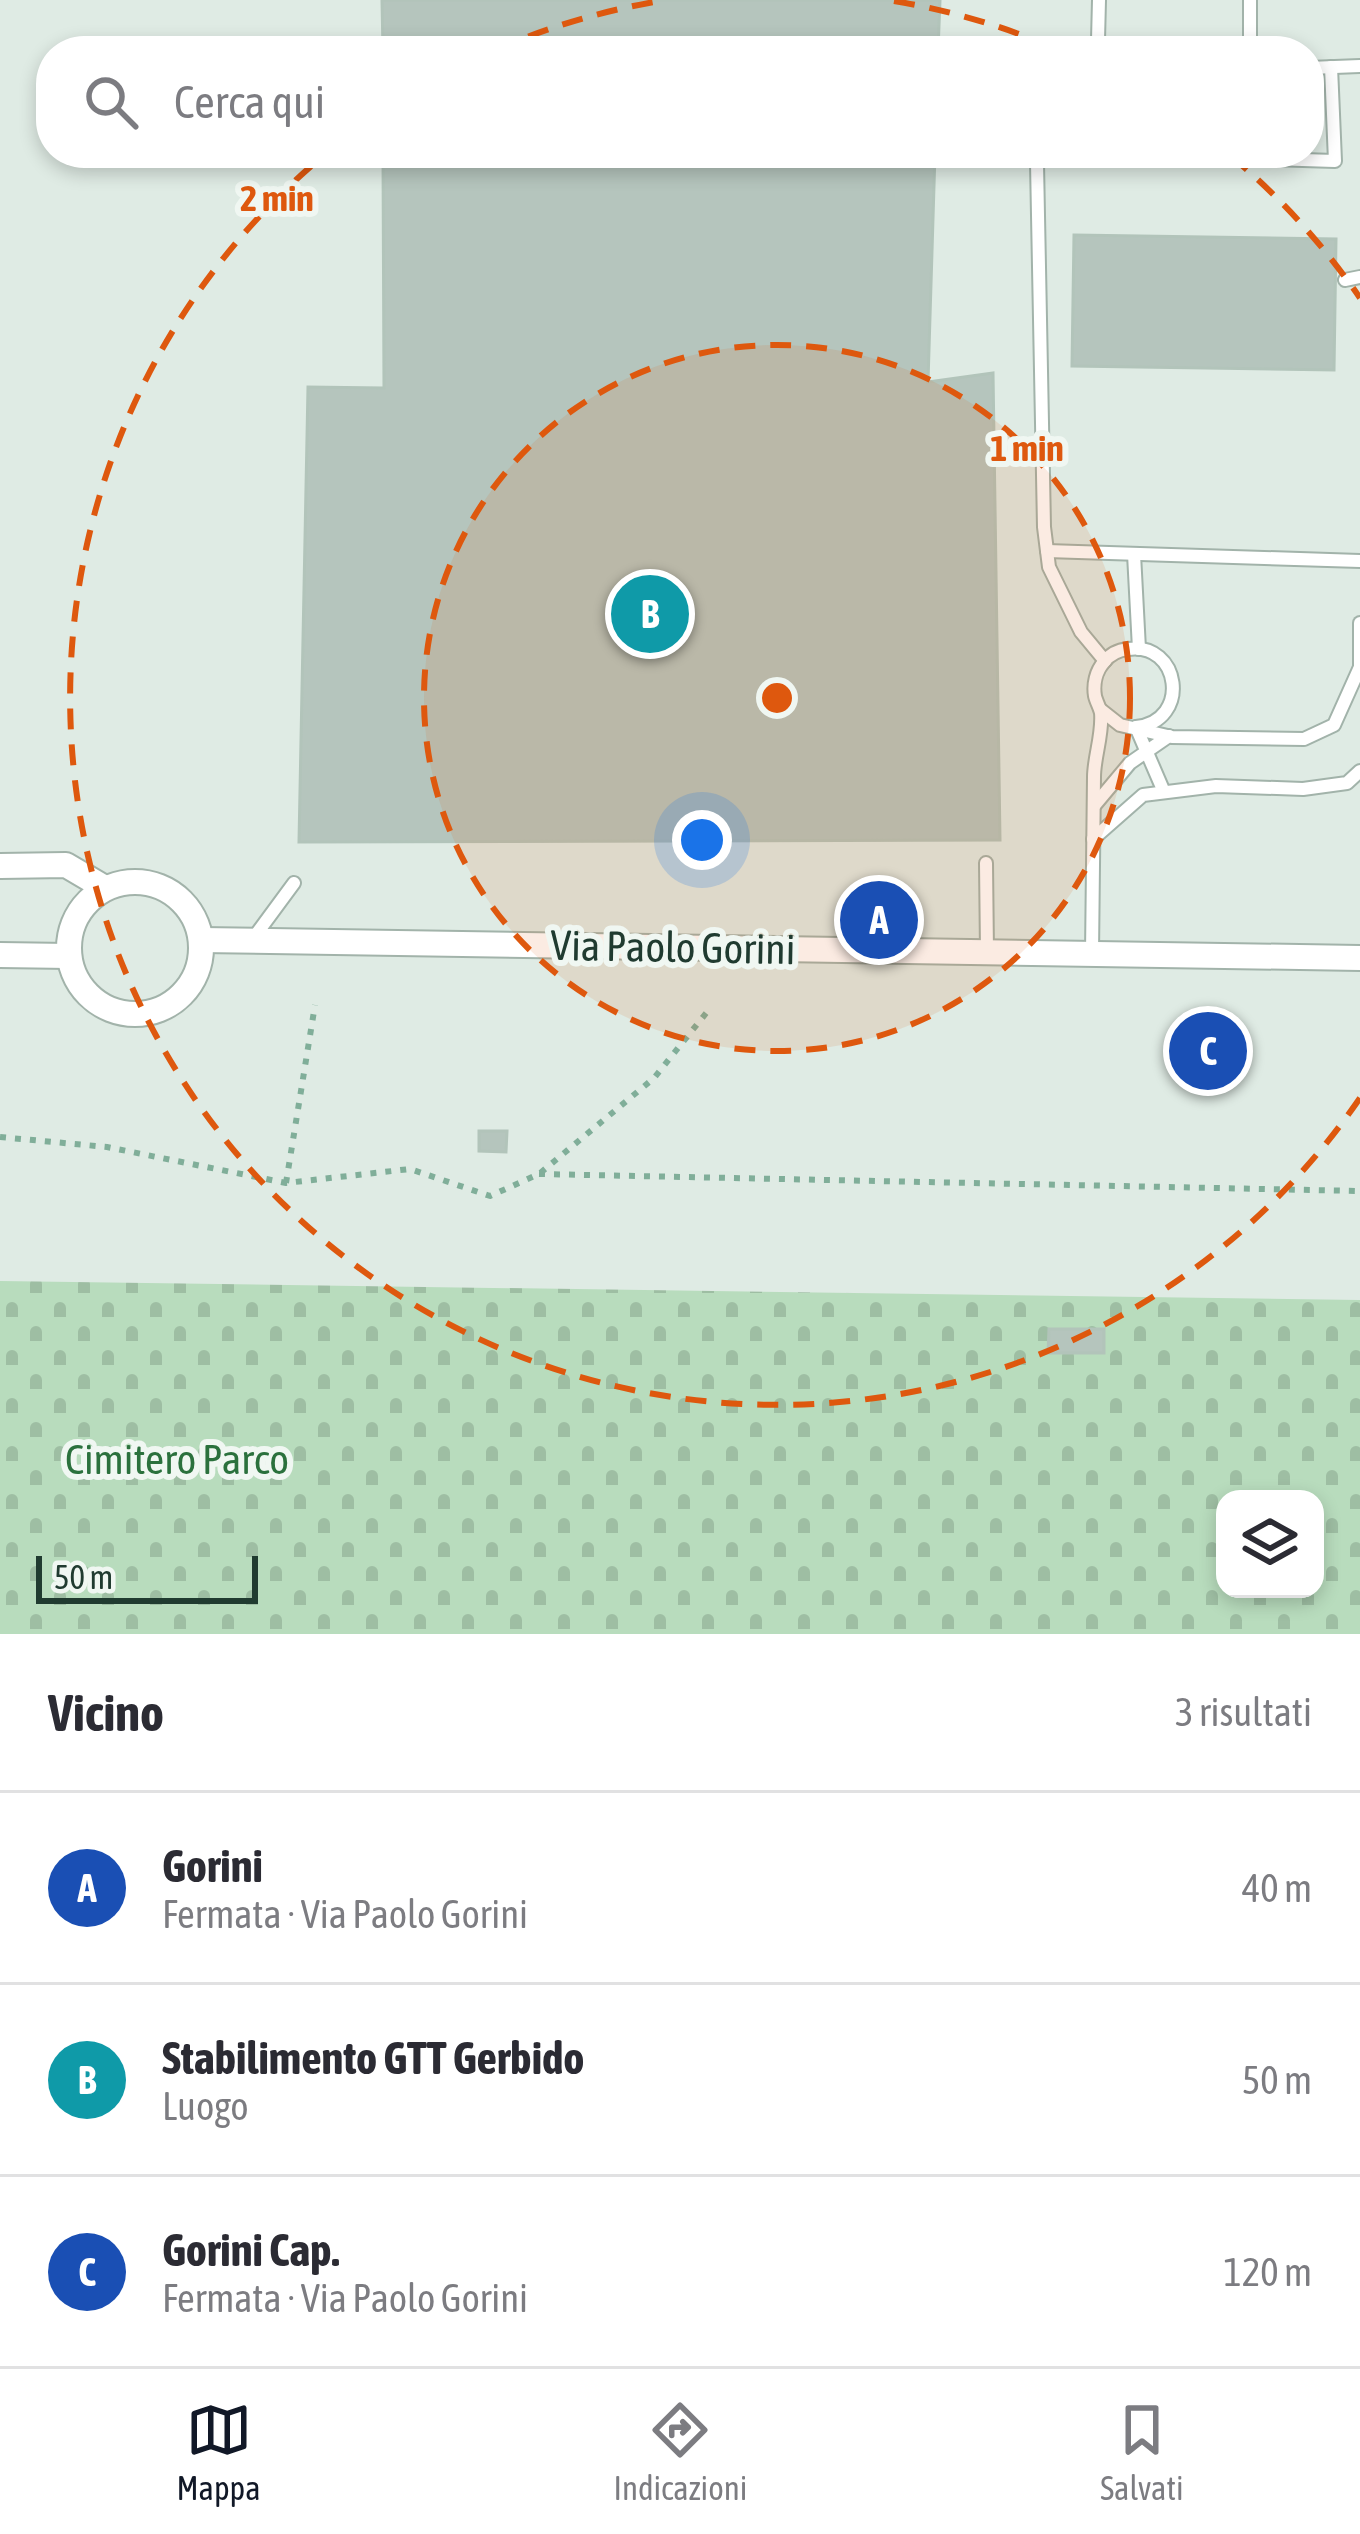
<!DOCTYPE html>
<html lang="it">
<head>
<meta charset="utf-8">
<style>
	body { margin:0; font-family:"Asap Condensed",sans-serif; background:#f7f7f7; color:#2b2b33 }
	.controls { position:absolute; right:36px; bottom:36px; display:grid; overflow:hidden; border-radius:24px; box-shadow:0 6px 18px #0003 }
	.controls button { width:108px; height:108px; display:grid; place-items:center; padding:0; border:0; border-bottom:3px solid #e1e1e2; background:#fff; color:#2b2b33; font:60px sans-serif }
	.scale { position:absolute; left:36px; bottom:30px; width:222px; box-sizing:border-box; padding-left:12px; border:6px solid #203b30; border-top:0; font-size:33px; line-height:42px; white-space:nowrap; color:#203b30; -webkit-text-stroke:9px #f0f7f2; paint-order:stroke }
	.you { position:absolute; left:702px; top:840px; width:42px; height:42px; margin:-30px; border:9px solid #fff; border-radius:50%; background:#1a73e8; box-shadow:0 0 0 18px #1a73e833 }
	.badge { display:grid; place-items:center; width:78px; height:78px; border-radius:50%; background:#111827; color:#fff; font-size:39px; font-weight:700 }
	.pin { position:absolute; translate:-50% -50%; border:6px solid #fff; box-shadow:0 3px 12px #0006 }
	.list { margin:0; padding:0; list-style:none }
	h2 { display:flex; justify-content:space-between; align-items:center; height:156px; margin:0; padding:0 48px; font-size:51px }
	h2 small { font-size:39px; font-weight:400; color:#7c7c81 }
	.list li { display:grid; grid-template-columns:78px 1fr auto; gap:36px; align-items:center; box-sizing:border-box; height:192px; padding:0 48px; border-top:3px solid #e1e1e2 }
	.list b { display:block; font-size:45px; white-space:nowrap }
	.list p { margin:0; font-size:39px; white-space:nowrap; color:#7c7c81 }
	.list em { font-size:39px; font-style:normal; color:#7c7c81 }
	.icon { flex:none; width:66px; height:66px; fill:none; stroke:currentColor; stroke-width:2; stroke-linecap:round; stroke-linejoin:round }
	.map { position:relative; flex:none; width:1360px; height:1634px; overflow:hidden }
	.search { position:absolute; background:#fff; box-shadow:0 6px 18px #0003; left:36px; right:36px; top:36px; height:132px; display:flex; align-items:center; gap:30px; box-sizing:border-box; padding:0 42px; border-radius:48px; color:#7c7c81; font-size:45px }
	.sheet { height:732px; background:#fff }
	nav { display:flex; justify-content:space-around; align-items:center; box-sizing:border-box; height:168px; border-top:3px solid #e1e1e2; background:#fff; font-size:33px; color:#7c7c81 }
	nav a { display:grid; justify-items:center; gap:6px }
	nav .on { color:#111827 }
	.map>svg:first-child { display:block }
</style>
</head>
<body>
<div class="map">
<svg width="1360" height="1634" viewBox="0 0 1360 1634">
	<defs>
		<pattern id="cemetery-stones" width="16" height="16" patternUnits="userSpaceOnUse" patternTransform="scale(3)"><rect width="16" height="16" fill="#b8dcbd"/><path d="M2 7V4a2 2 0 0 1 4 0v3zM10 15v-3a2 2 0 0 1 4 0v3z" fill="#9ebea3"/></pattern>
	</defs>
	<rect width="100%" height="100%" fill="#dfebe4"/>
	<!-- cemetery -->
	<path fill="url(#cemetery-stones)" fill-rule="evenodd" d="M0,1281L1360,1300V1634H0ZM1225,1499H1315V1589H1225Z"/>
	<!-- building -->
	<g fill="#b5c5bd" stroke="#b2c4ba" stroke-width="3">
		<path d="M382,0H940L938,51H383Z"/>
		<path d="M383,153H935L928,382L993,373L1000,840L299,842L308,387L384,388Z"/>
		<path d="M1074,235L1336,239L1334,370L1072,366Z"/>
		<path d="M479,1131H507L506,1152L479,1151Z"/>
		<path d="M1049,1329H1104V1353H1048Z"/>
	</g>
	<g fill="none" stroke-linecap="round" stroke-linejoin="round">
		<!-- service casing -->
		<g stroke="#a2b3aa" stroke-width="16">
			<g id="service">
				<path d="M1250,0V51"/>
				<path d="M1095,51L1098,40L1099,0"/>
				<path d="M1309,68L1360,66"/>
				<path d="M1043,153L1037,163L1044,527L1049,567L1081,632L1105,661"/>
				<path d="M1076,153L1335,161L1331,67"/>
				<path d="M1345,280L1360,277"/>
				<path d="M1047,551L1360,561"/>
				<path d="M1134,554L1139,649"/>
				<path d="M1360,623V669"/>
				<path d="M1101,710L1120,725L1172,737L1304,739L1334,725L1360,667"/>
				<path d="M1136,727L1164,792"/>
				<path d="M1094,806L1130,763L1169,736"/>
				<path d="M1093,839L1143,795L1216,786L1303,789L1347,783L1360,771"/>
				<path d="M986,863L987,952"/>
				<path d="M252,940L294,883"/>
				<path d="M1092,953C1093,894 1093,836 1094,777C1094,757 1103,734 1101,713C1100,708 1096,701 1095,696C1093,684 1096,671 1104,662C1110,654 1119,650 1128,649C1180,641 1192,721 1136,727"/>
			</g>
		</g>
		<!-- minor casing -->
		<g stroke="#a2b3aa" stroke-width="28">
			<g id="minor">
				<path d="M0,866L66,865L105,888"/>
				<circle cx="135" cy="948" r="66"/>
				<path d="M201,940L1360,958"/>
				<path d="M0,955L69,956"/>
			</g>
		</g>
		<!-- path -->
		<g stroke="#80ae99" stroke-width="6" stroke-dasharray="6 9" stroke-linecap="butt">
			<path d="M0,1137L107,1147L286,1183L410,1169L490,1196L539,1174L654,1078L711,1007"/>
			<path d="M539,1174L1360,1191"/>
			<path d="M286,1183L315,1005"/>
		</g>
		<!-- service -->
		<use href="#service" stroke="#fff" stroke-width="12"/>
		<!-- minor -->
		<use href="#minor" stroke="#fff" stroke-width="24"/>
	</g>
	<!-- distance rings -->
	<circle cx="777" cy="698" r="353" fill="#de580e" fill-opacity=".12"/>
	<g fill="none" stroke="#de580e" stroke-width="6" stroke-dasharray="21 15">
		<circle cx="777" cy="698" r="353"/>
		<path d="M1360 1098A707 707 0 1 1 323 156M495 50A707 707 0 0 1 660 1M894 1A707 707 0 0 1 1059 50M1231 156A707 707 0 0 1 1360 298"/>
	</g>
	<g text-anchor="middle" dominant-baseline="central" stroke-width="12" stroke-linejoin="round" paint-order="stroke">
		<!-- street labels -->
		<g font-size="42" fill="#203b30" stroke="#f0f7f2">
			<text transform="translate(673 947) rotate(1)">Via Paolo Gorini</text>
		</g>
		<!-- park labels -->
		<g font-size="42" fill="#2b713d" stroke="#f0f7f2">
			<text x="177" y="1459">Cimitero Parco</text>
		</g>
	</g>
	<circle cx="777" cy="698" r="18" fill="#de580e" stroke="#f0f7f2" stroke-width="6"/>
	<g font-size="36" text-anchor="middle" font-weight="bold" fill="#de580e" stroke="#f0f7f2" stroke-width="12" stroke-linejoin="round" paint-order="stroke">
		<text x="277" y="211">2 min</text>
		<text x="1027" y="461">1 min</text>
	</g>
</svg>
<div class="controls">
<button><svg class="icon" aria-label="layers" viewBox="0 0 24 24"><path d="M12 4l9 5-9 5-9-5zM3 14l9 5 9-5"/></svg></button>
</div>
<div class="scale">50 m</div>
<div class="you"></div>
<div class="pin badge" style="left:879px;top:920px;background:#1a4fb4">A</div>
<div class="pin badge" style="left:650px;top:614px;background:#0f9aa8">B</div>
<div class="pin badge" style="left:1208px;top:1051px;background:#1a4fb4">C</div>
<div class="search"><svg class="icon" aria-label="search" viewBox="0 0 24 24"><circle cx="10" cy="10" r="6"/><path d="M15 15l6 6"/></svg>Cerca qui</div>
</div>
<section class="sheet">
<h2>Vicino<small>3 risultati</small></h2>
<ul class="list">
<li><span class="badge" style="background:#1a4fb4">A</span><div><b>Gorini</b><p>Fermata · Via Paolo Gorini</p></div><em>40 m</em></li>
<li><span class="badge" style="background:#0f9aa8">B</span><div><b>Stabilimento GTT Gerbido</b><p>Luogo</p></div><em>50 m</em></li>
<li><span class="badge" style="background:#1a4fb4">C</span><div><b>Gorini Cap.</b><p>Fermata · Via Paolo Gorini</p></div><em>120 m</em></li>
</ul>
</section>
<nav>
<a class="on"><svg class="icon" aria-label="map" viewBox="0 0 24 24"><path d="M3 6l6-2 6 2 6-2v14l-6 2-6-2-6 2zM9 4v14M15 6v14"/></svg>Mappa</a>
<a><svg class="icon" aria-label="directions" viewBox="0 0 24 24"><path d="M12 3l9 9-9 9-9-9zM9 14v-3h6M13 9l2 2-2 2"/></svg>Indicazioni</a>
<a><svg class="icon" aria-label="saved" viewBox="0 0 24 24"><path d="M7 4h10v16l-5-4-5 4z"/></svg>Salvati</a>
</nav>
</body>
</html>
